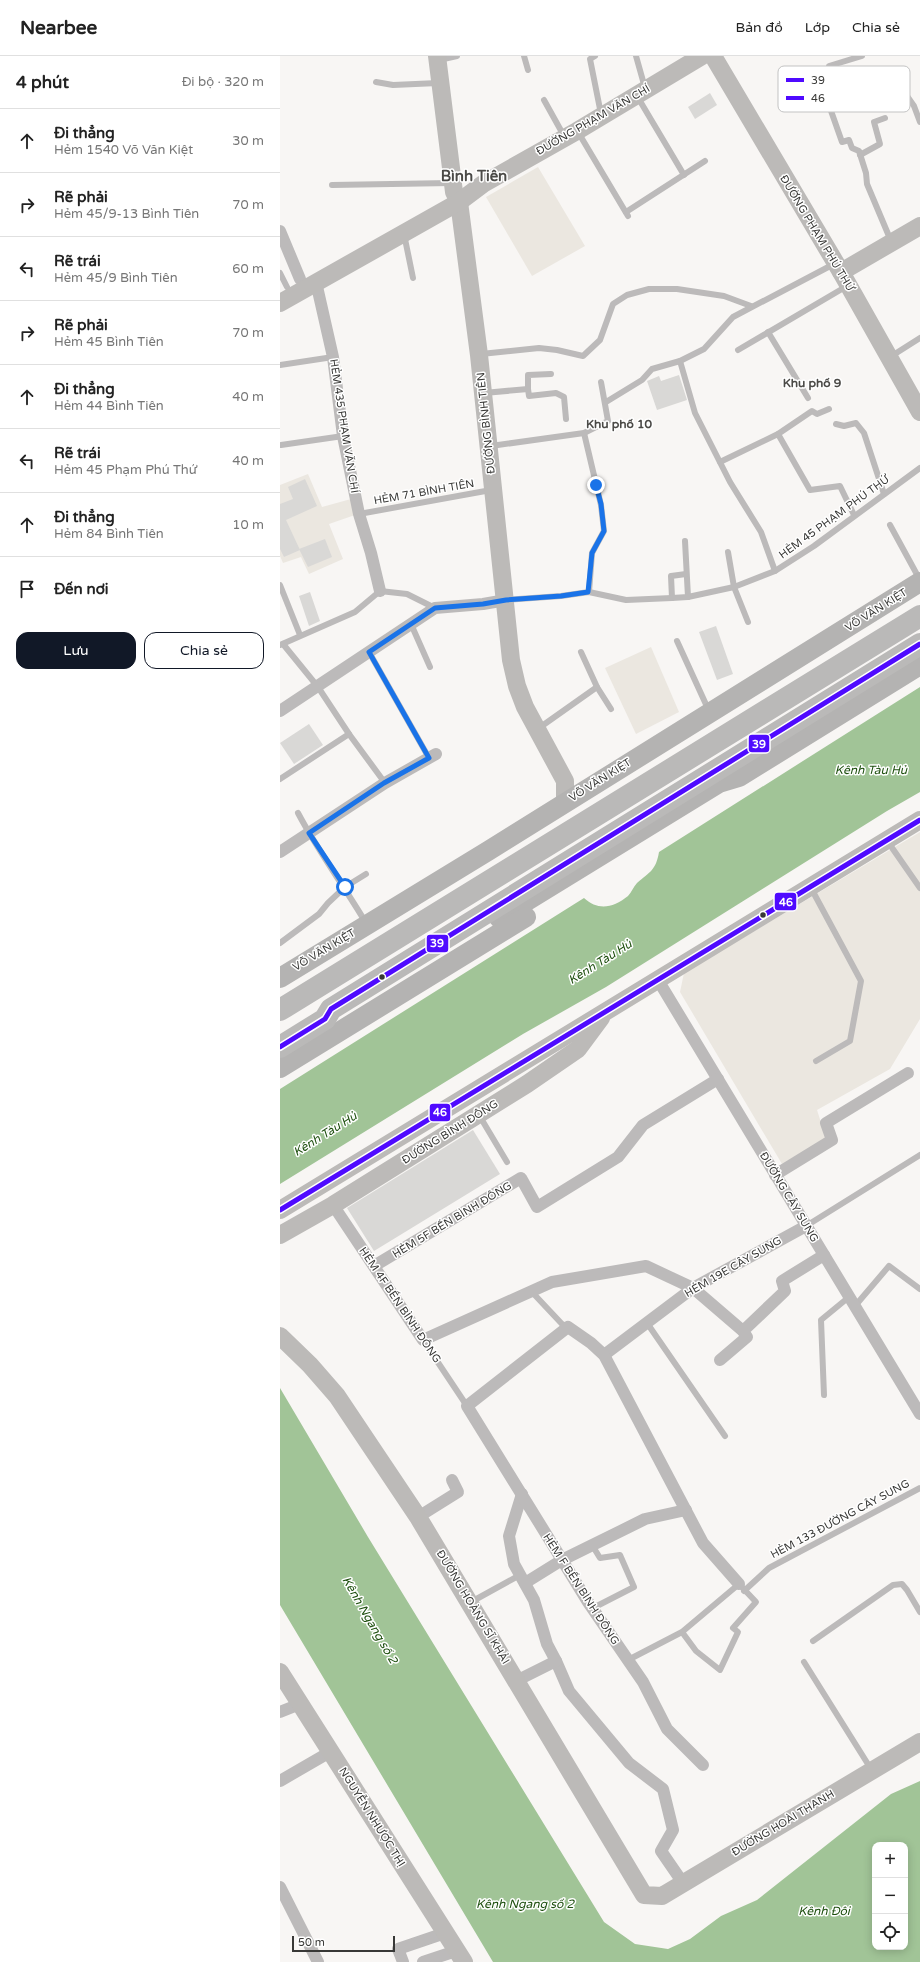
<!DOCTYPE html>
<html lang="vi">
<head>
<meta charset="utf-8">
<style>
	body { margin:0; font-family:"Varela Round",sans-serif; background:#f6f6f6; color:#222 }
	.controls { position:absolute; right:12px; bottom:12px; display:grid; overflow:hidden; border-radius:8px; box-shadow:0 2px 10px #0003 }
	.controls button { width:36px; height:36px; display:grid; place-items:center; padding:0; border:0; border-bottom:1px solid #e0e0e0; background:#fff; color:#222; font:20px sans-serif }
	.scale { position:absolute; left:12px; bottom:10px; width:103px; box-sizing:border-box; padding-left:4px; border:2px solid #383836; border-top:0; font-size:11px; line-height:14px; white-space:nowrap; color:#383836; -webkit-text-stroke:3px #fff; paint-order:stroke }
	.stop { position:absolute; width:12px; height:12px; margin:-9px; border:3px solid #1a73e8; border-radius:50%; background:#fff }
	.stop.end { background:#1a73e8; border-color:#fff; box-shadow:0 1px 4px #0008 }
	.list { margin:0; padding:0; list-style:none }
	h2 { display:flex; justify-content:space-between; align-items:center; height:52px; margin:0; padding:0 16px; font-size:17px }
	h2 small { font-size:13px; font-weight:400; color:#767676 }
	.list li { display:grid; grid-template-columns:26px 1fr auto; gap:12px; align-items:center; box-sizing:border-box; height:64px; padding:0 16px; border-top:1px solid #e0e0e0 }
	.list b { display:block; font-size:15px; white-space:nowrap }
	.list p { margin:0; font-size:13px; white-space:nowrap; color:#767676 }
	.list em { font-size:13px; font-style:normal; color:#767676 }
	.actions { display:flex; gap:8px; padding:12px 16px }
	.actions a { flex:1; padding:9px 0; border:1px solid #111827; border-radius:12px; text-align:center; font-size:14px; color:#111827 }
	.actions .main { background:#111827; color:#fff }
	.icon { flex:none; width:22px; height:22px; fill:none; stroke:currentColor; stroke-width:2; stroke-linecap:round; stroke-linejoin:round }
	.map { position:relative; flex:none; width:640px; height:1906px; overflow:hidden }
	header { display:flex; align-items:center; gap:24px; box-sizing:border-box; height:56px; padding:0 20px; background:#fff; border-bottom:1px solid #e0e0e0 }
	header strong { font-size:19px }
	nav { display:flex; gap:22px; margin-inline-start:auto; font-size:14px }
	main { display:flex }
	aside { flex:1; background:#fff }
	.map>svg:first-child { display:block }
</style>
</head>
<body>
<header>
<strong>Nearbee</strong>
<nav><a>Bản đồ</a><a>Lớp</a><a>Chia sẻ</a></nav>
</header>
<main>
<aside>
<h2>4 phút<small>Đi bộ · 320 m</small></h2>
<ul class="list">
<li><svg class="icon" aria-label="ahead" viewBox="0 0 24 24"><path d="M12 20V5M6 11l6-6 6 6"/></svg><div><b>Đi thẳng</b><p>Hẻm 1540 Võ Văn Kiệt</p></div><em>30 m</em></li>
<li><svg class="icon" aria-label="right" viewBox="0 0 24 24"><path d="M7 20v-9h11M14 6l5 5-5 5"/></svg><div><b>Rẽ phải</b><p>Hẻm 45/9-13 Bình Tiên</p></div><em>70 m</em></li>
<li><svg class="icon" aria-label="left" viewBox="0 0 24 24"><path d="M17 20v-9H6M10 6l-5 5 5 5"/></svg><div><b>Rẽ trái</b><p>Hẻm 45/9 Bình Tiên</p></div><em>60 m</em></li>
<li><svg class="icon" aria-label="right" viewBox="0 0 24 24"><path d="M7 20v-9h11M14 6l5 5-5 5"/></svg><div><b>Rẽ phải</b><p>Hẻm 45 Bình Tiên</p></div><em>70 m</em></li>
<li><svg class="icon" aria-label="ahead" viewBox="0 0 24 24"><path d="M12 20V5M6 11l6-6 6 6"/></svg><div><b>Đi thẳng</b><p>Hẻm 44 Bình Tiên</p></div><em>40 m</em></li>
<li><svg class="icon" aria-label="left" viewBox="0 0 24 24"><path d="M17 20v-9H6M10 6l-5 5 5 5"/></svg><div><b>Rẽ trái</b><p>Hẻm 45 Phạm Phú Thứ</p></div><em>40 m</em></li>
<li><svg class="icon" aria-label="ahead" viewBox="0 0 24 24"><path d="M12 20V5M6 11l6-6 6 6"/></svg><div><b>Đi thẳng</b><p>Hẻm 84 Bình Tiên</p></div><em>10 m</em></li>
<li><svg class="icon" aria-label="arrive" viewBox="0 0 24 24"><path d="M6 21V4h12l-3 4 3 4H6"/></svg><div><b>Đến nơi</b></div></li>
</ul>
<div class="actions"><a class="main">Lưu</a><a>Chia sẻ</a></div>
</aside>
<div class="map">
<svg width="640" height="1906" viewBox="0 0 640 1906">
	<rect width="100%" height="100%" fill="#f8f6f4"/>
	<!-- built -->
	<g fill="#ebe7e0">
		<path d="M258,111L305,190L252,220L206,141Z"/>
		<path d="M28,418L42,451L71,443L75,459L49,468L63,503L29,518L21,501L3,507L0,500V429Z"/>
		<path d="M371,591L399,656L356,678L325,612Z"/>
		<path d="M640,776V963L610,1013L537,1054L546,1082L502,1108L400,936L404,917Z"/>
	</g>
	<!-- water -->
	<g fill="#a1c497" fill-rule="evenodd">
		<path d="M640,631V736L607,755L326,931L243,978L0,1128V1033L304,842C318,855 333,852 348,840C352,836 353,831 357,827C370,816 376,814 379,796Z"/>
		<path d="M0,1332L88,1481L324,1866L355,1888L388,1893L410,1883L441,1860L477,1844L611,1738L640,1725V1906H213L0,1549ZM595,1789H625V1891H595Z"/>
	</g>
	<!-- building -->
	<g fill="#d9d8d6">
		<path d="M430,37L437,49L415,63L408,51Z"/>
		<path d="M399,319L407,344L377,354L367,325L379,320L381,325Z"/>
		<path d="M25,423L37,450L6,464L20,494L4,501L0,493V448L13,443L8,431Z"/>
		<path d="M45,483L52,501L28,511L19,493Z"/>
		<path d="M30,536L40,565L29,570L19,540Z"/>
		<path d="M436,570L453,618L437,624L419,576Z"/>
		<path d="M29,668L43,689L14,708L0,687Z"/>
		<path d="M193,1074L220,1118L94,1195L67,1152Z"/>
	</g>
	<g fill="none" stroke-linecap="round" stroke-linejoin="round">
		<!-- lane -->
		<g stroke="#bcbaba" stroke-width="6">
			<path d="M244,0L248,14"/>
			<path d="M315,0L310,3L321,58"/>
			<path d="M356,0L365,32"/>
			<path d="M582,0L549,10L552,48L550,52L562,86L569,84L572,92L579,95L586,117L587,128L611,185"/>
			<path d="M159,4L177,0"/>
			<path d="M96,26L113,29L158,27"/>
			<path d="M357,40L404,119"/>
			<path d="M627,40L634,50L640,66"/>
			<path d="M264,44L284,80"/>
			<path d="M298,76L348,160"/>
			<path d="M580,99L600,88L594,66L605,62"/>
			<path d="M52,129L171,127"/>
			<path d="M346,156L425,105"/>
			<path d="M124,178L133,222"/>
			<path d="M0,217L7,231"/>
			<path d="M488,276L528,342"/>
			<path d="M458,294L567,230"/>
			<path d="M201,298L259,292L277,294L303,300L320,284L333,248L347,239L369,233H397L444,240L471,250"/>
			<path d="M610,301L640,282"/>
			<path d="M400,305L415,357L450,426L481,476L495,515"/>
			<path d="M0,309L53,301"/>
			<path d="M248,333V319L271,318"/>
			<path d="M204,337L248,333L249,340L276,337L284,341L286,363"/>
			<path d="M326,346L362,324L372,313L400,305L424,293L453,261L554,208"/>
			<path d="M556,368L564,370L576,367L584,377L604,438"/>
			<path d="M304,377L321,449L324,475L312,497L309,536"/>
			<path d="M498,378L530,434L560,430L574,459"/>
			<path d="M1,389L63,380"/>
			<path d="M211,390L304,377L328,365L321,326"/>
			<path d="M440,406L498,378L532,355L537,358L549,353"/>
			<path d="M79,458L211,434"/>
			<path d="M610,469L640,524"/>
			<path d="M405,485L408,541"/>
			<path d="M448,496L454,531L468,566"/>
			<path d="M0,529L20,579"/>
			<path d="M392,542L391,520L406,518"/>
			<path d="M226,544L281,540L309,536L346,544L392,542L408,541L454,531L495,515L534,490L640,412"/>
			<path d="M131,568L150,611"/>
			<path d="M397,585L429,655"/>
			<path d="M3,588L38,631L69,678L105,727"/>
			<path d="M0,589L75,556L100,535L127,538L155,552"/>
			<path d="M89,596L149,702"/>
			<path d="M301,596L317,631L331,653"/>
			<path d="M259,672L317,631"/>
			<path d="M0,723L69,678"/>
			<path d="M18,757C38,795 64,830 86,867"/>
			<path d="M608,786L640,832"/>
			<path d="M531,832L581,925L570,985L536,1005"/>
			<path d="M0,887L39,858L48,847L65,831L86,818"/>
			<path d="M199,1059L227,1106"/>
			<path d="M526,1170L640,1099"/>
			<path d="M251,1235L282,1268L288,1271"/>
			<path d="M575,1250L609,1210L640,1233"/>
			<path d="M367,1267L445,1380"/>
			<path d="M143,1284L187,1350"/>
			<path d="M544,1339L541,1264L569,1241"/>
			<path d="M312,1489L320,1502L340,1499L354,1531L313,1552"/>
			<path d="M464,1535L489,1512L640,1432"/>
			<path d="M191,1546L240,1519"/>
			<path d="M533,1585L613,1529L622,1528L627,1534L640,1556"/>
			<path d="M348,1604L402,1576L459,1528L476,1546L453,1572L458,1576L440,1614L416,1595L402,1576"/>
			<path d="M524,1606L591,1713"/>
		</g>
		<!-- street -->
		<g stroke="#bcbaba" stroke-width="12">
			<path d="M0,175L20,223"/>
			<path d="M36,226L53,301L63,380L79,458L91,497L100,535"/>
			<path d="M0,655L155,552L203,548L226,544"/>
			<path d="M0,796L105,727L156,698"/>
			<path d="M378,924L640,1358"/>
			<path d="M495,1119L552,1084L546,1067L628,1017"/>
			<path d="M53,1149L143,1284L272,1226L366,1210L413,1232L463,1275"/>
			<path d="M94,1210L241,1122L257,1151L338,1101L363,1069L438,1023"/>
			<path d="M324,1299L413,1232L526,1170"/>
			<path d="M440,1304L467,1281L463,1275L505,1235L502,1225L544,1199"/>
			<path d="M138,1461L178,1436L172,1424"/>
			<path d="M245,1527L282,1504L365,1463L406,1454"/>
			<path d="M276,1605L289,1635L349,1707L383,1733L393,1774L381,1795L403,1827"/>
			<path d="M236,1625L276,1605L267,1588L254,1544L234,1508L229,1480L242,1438"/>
			<path d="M0,1656L20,1648"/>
			<path d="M423,1709L387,1673L363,1626L308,1546L187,1350L288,1271L311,1287L324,1299L423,1487L459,1528"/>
			<path d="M0,1725L50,1696"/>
			<path d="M0,1831L38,1906"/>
			<path d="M123,1906L118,1893L165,1877"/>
			<path d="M143,1906L176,1895"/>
		</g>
		<!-- secondary -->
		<g stroke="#bcbab8" stroke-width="18">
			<path d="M157,0L174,136L179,146L199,299L231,604L237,630L245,651L285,725V747"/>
			<path d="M433,0L561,216L640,356"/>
			<path d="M561,216L640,170"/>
			<path d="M0,247L179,146L203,128L297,75L422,0"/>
			<path d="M0,1154L640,764"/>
			<path d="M0,1179L53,1149L247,1028L298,993L321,962"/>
			<path d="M0,1280L30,1309L57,1340L138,1461L364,1839L382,1840L640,1686"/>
			<path d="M0,1616L184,1906"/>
		</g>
		<!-- primary -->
		<g stroke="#b4b3b2" stroke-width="20">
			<path d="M219,862L439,727L459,721L640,609"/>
			<path d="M0,922L208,795L640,526"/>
			<path d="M0,1012L246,861"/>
		</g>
		<!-- highway -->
		<g stroke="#bab9b8" stroke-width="22">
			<path d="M0,954L640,560"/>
			<path d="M0,991L45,963L51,953L640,588"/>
		</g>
		<!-- bus-1 casing -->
		<g stroke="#fff" stroke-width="8">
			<path id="bus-1" d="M0,991L45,963L51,953L640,588"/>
		</g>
		<!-- bus-2 casing -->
		<g stroke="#fff" stroke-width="8">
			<path id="bus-2" d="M0,1154L640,764"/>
		</g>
		<!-- bus-1 -->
		<use href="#bus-1" stroke="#4f0aff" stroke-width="5"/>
		<!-- bus-2 -->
		<use href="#bus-2" stroke="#4f0aff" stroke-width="5"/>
	</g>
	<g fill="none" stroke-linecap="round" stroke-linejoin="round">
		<!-- route -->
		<path stroke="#1a73e8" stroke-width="5" d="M65,831L29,777L104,727L149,702L89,596L155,552L203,548L226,544L281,540L308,536L312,497L324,475L321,448L316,429"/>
	</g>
	<!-- markers -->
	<g fill="#383836" stroke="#fff" stroke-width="1.5">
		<circle cx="483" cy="859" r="3.5"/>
		<circle cx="102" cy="921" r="3.5"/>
	</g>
	<g text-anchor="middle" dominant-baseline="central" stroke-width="3" stroke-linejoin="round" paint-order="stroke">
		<!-- street labels -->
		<g font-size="11" fill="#383836" stroke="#fff">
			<text transform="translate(313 64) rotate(-30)">ĐƯỜNG PHẠM VĂN CHÍ</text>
			<text transform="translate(537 177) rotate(59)">ĐƯỜNG PHẠM PHÚ THỨ</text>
			<text transform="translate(206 367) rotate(-96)">ĐƯỜNG BÌNH TIÊN</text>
			<text transform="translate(64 370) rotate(81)">HẺM 435 PHẠM VĂN CHÍ</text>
			<text transform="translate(144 436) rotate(-10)">HẺM 71 BÌNH TIÊN</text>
			<text transform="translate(554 461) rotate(-36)">HẺM 45 PHẠM PHÚ THỨ</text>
			<text transform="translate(596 554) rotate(-32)">VÕ VĂN KIỆT</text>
			<text transform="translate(320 724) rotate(-32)">VÕ VĂN KIỆT</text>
			<text transform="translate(44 894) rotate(-31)">VÕ VĂN KIỆT</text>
			<text transform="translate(170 1076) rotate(-32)">ĐƯỜNG BÌNH ĐÔNG</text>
			<text transform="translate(509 1141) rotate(59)">ĐƯỜNG CÂY SUNG</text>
			<text transform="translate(172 1164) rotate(-31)">HẺM 5F BẾN BÌNH ĐÔNG</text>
			<text transform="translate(453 1211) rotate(-30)">HẺM 19E CÂY SUNG</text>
			<text transform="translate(120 1249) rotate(56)">HẺM 4F BẾN BÌNH ĐÔNG</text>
			<text transform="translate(560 1463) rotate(-28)">HẺM 133 ĐƯỜNG CÂY SUNG</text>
			<text transform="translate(301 1533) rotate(57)">HẺM F BẾN BÌNH ĐÔNG</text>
			<text transform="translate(193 1551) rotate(59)">ĐƯỜNG HOÀNG SĨ KHẢI</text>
			<text transform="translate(92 1761) rotate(58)">NGUYỄN NHƯỢC THỊ</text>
			<text transform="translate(503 1767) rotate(-31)">ĐƯỜNG HOÀI THANH</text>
		</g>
		<!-- neighbourhood labels -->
		<g font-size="12" font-weight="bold" fill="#4b4a47" stroke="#fff">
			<text x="532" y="327">Khu phố 9</text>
			<text x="339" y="368">Khu phố 10</text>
		</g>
		<!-- water labels -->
		<g font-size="12" font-style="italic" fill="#1d4f0e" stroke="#fff">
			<text x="591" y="714">Kênh Tàu Hủ</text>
			<text transform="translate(320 906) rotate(-32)">Kênh Tàu Hủ</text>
			<text transform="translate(45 1078) rotate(-32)">Kênh Tàu Hủ</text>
			<text transform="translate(90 1564) rotate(60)">Kênh Ngang số 2</text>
			<text x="245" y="1848">Kênh Ngang số 2</text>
			<text x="544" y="1855">Kênh Đôi</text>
		</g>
		<!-- district labels -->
		<g font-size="15" font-weight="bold" fill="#4b4a47" stroke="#fff">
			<text x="194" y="120">Bình Tiên</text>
		</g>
	</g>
	<!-- legend -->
	<rect x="498" y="10" width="132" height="46" rx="6" fill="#fff" stroke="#c3c3c3" stroke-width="1"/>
	<rect x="506" y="22" width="18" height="4" fill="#4f0aff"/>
	<rect x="506" y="40" width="18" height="4" fill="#4f0aff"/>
	<g font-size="11" fill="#383836">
		<text x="531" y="28">39</text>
		<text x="531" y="46">46</text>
	</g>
	<g stroke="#fff" stroke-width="1.5">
		<rect x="468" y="678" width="22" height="19" rx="4" fill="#4f0aff"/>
		<rect x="494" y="836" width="23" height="19" rx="4" fill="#4f0aff"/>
		<rect x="146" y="878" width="23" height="19" rx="4" fill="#4f0aff"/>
		<rect x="149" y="1047" width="22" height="19" rx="4" fill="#4f0aff"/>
	</g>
	<g font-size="11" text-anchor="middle" font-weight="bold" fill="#fff">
		<text x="479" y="692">39</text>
		<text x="506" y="850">46</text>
		<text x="157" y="891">39</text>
		<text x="160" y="1060">46</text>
	</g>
</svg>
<div class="controls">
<button>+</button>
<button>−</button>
<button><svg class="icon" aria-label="locate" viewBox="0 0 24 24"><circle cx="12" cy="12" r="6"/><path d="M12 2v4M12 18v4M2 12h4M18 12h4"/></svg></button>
</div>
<div class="scale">50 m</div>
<div class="stop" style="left:65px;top:831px"></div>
<div class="stop end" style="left:316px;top:429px"></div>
</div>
</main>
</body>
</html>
